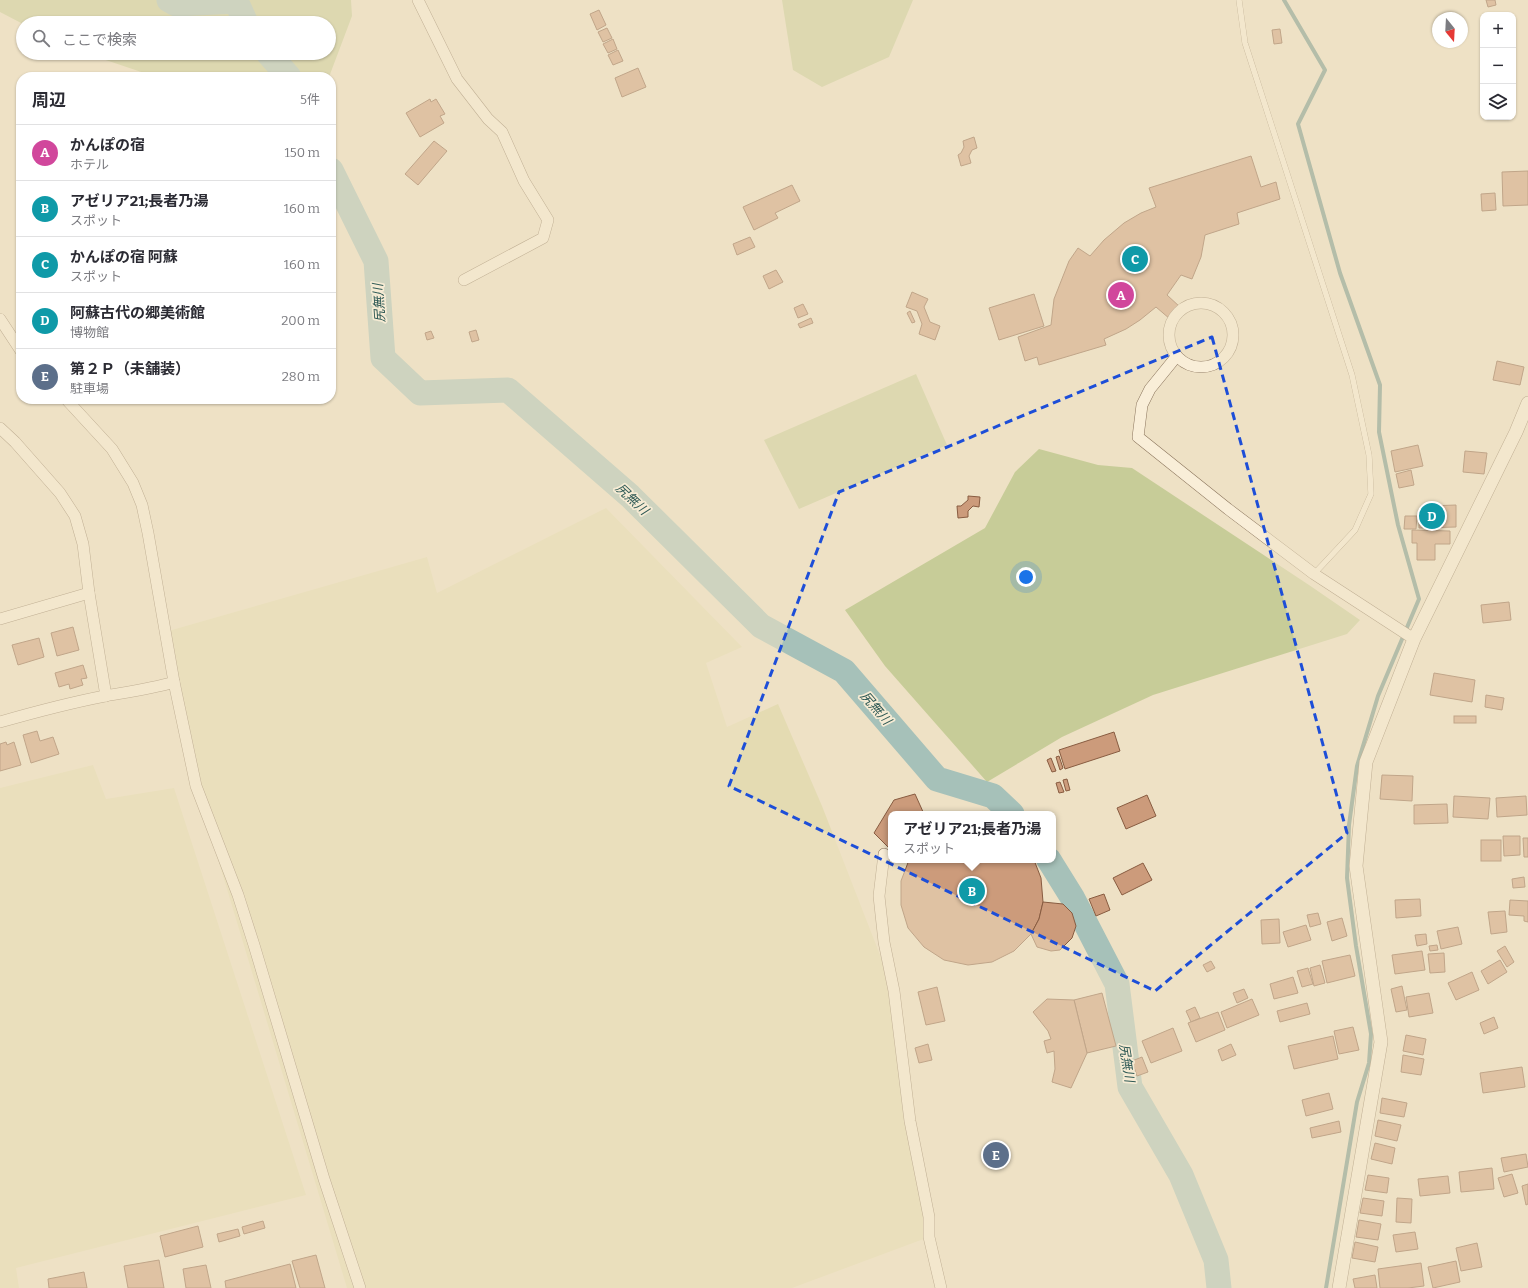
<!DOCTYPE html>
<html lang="ja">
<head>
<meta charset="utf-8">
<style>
	body { margin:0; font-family:Bitter,"Noto Sans JP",serif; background:#f2f2f3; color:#2b2b33 }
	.controls { position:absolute; right:12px; top:12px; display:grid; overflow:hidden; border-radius:8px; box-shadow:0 1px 3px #0004 }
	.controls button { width:36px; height:36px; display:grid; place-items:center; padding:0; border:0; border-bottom:1px solid #e1e1e2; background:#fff; color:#2b2b33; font:20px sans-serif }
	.compass { position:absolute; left:1432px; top:12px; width:36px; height:36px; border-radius:50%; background:#fff; box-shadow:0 1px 3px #0004; rotate:162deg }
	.you { position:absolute; left:1026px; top:577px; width:14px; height:14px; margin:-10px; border:3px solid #fff; border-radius:50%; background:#1a73e8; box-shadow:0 0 0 6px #1a73e833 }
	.badge { display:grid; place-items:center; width:26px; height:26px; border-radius:50%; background:#0f766e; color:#fff; font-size:13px; font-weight:700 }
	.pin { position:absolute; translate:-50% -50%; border:2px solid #fff; box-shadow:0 1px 4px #0006 }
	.popup { position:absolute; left:888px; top:811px; width:168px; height:52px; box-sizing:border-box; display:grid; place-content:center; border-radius:8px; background:#fff; filter:drop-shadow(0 1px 3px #0005); font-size:13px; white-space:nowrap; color:#7c7c81 }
	.popup b { font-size:15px; color:#2b2b33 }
	.popup::after { content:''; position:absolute; left:50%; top:100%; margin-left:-8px; border:8px solid transparent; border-top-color:#fff }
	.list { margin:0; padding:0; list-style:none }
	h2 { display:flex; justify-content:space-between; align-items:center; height:52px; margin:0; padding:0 16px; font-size:17px }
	h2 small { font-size:13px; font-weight:400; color:#7c7c81 }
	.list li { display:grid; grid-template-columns:26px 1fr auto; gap:12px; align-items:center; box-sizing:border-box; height:56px; padding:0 16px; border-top:1px solid #e1e1e2 }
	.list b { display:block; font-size:15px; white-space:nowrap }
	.list p { margin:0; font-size:13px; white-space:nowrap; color:#7c7c81 }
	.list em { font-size:13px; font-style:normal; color:#7c7c81 }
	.icon { flex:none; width:22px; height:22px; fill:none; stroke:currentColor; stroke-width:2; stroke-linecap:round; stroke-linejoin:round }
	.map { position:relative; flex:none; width:1528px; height:1288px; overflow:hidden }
	.search { position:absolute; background:#fff; box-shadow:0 1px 3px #0004; left:16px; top:16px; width:320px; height:44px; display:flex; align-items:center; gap:10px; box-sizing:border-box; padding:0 14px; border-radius:22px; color:#7c7c81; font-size:15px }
	.panel { position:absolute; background:#fff; box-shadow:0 1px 3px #0004; left:16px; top:72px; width:320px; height:332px; border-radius:16px }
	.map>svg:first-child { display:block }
</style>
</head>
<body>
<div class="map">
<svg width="1528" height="1288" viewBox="0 0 1528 1288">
	<rect width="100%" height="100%" fill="#eee1c5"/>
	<!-- farmland -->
	<g fill="#e4dbb2">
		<path d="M606,508L742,647L706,663L727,727L778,704L822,806L894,991L929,1237L792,1288H347L196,786L165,632L427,557L437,593Z"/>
		<path d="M93,765L106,799L174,788L306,1195L16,1268L19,1288H0V788Z"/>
	</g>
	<!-- green -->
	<g fill="#c7cc98">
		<path d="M0,0H351L352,16L329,77H156L85,53H329V23L23,24L0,12Z"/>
		<path d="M782,0H913L889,57L822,87L793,70Z"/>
		<path d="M916,374L947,445L799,509L764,440Z"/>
		<path d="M1039,449L1098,465L1132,468L1309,585L1360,620L1347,634L1153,695L1062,737L987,782L885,666L845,610L985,528L1015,472Z"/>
	</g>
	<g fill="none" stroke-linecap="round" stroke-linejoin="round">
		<!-- stream -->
		<path stroke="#6d9087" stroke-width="4" d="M1284,0L1325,70L1298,124L1340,273L1380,385L1379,432L1398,525L1419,599L1378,696L1357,766L1349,825L1347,878L1356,946L1371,1034L1369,1063L1357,1102L1326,1288"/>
		<!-- river -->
		<g stroke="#a6c1b9" stroke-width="25">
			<path d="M169,0L176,4L236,1L246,23"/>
			<path d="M268,53L289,77"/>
			<path d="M331,170L376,261L383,358L420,393L508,390L630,496L761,626L844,671L937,779L993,796L1012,814"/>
			<path d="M1049,860L1072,897L1117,984L1130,1087L1181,1175L1216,1260L1219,1288"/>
		</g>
	</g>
	<!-- building -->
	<g fill="#cc9b7b" stroke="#885c41">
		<path d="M1486,0H1495L1496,5L1488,7Z"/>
		<path d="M599,10L606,25L597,30L590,14Z"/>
		<path d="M607,28L612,38L603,42L598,32Z"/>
		<path d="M1280,29L1282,43L1274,44L1272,30Z"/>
		<path d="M613,39L617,49L608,53L603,44Z"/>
		<path d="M618,50L623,61L613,65L608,55Z"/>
		<path d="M638,68L646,87L622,97L615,78Z"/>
		<path d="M430,99L431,102L436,99L445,114L440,116L444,123L420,137L406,113Z"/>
		<path d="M974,137L977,148L972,150L969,156L971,163L961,166L958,155L961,153L964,147L963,141Z"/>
		<path d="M434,141L447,151L418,185L405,174Z"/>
		<path d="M1251,156L1261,187L1276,182L1280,199L1237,213L1239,224L1205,235L1201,257L1192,279L1181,275L1167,295L1180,307L1170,319L1156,307L1140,320L1126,329L1104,339L1106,345L1039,365L1037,357L1025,361L1018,337L1051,325L1054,299L1069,261L1078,248L1090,256L1104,240L1124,223L1141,213L1156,207L1149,188Z"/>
		<path d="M1528,171V205L1503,206L1502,172Z"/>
		<path d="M792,185L800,201L775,213L778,218L754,230L743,207Z"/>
		<path d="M1495,193L1496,210L1482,211L1481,194Z"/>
		<path d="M750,237L755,247L737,255L733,244Z"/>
		<path d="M776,270L783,282L769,289L763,276Z"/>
		<path d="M912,292L928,299L924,307L930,322L940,326L935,340L919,334L922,324L917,311L906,307Z"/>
		<path d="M1034,294L1044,326L999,340L989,308Z"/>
		<path d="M803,304L808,314L798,318L794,308Z"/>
		<path d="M910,311L915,322L912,323L907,313Z"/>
		<path d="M811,318L813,323L800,328L798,324Z"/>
		<path d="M476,330L479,340L472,342L469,332Z"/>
		<path d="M431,331L434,338L427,340L425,333Z"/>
		<path d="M1497,361L1524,367L1520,385L1493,380Z"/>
		<path d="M1418,445L1423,466L1395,472L1391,451Z"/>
		<path d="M1465,451L1487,453L1484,474L1463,472Z"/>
		<path d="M1411,470L1414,485L1399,488L1396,474Z"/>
		<path d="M968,496L980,497L979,507L973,506L968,511V517L958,518L957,506H961L968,500Z"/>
		<path d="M1456,505V527L1419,528V515L1429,514L1428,506Z"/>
		<path d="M1405,516H1417L1416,529H1404Z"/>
		<path d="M1412,530L1450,531V544H1435V560H1417V543H1412Z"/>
		<path d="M1509,602L1511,620L1483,623L1481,605Z"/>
		<path d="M73,627L79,650L57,656L51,633Z"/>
		<path d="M39,638L44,657L18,665L12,645Z"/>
		<path d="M83,665L87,678L81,679L83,685L70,689L69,684L59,687L55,673Z"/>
		<path d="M1434,673L1475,680L1472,702L1430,695Z"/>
		<path d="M1486,695L1504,698L1502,710L1485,707Z"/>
		<rect x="1454" y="716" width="22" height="7"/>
		<path d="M37,731L40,741L53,737L59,754L31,763L23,735Z"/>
		<path d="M1114,732L1120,751L1065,769L1059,750Z"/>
		<path d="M6,742L7,745L14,742L21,765L0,771V744Z"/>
		<path d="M1059,756L1063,768L1060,770L1056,757Z"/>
		<path d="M1051,758L1056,771L1052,772L1047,760Z"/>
		<path d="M1382,775L1413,776L1412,801L1380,799Z"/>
		<path d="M1067,779L1070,790L1066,791L1063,780Z"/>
		<path d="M1060,782L1064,792L1059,793L1056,783Z"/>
		<path d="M915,794L924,814H891V850L874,833L894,800Z"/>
		<path d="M1147,795L1156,816L1126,829L1117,808Z"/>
		<path d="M1454,796L1490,798L1488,819L1453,817Z"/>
		<path d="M1526,796L1527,815L1497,817L1496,798Z"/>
		<path d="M1447,804L1448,823L1414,824V805Z"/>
		<path d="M1503,836H1520V855L1504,856Z"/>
		<path d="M1523,838H1528V857H1524Z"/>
		<rect x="1481" y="840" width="20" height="21"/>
		<path d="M909,860H1034L1041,878L1043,902L1039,919L1031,934L1014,951L992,962L968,965L944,960L924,947L908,928L901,905V881Z"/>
		<path d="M1143,863L1152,880L1122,895L1113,878Z"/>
		<path d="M1524,877L1525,887L1513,888L1512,879Z"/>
		<path d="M1104,894L1110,910L1096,916L1089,899Z"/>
		<path d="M1420,899L1421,916L1396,918L1395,900Z"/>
		<path d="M1510,900L1528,901V922L1524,921V916L1509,915Z"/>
		<path d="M1043,902L1063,904L1072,913L1076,926L1072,938L1060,950L1051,951L1037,947L1031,934L1039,919Z"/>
		<path d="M1505,911L1507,932L1491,934L1488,912Z"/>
		<path d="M1318,913L1321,924L1310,927L1307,915Z"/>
		<path d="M1342,918L1347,936L1332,941L1327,922Z"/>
		<path d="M1279,919L1280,943L1262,944L1261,920Z"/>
		<path d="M1306,925L1311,940L1288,947L1283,932Z"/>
		<path d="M1458,927L1462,944L1441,949L1437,931Z"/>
		<path d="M1426,934L1427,944L1417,946L1415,935Z"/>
		<path d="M1437,945L1438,950L1430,951L1429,946Z"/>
		<path d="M1505,946L1514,962L1507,967L1497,951Z"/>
		<path d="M1422,951L1425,970L1395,974L1392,955Z"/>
		<path d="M1444,953L1445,972L1430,973L1428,954Z"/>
		<path d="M1350,955L1355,976L1327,983L1322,961Z"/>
		<path d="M1500,960L1507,972L1488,984L1481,971Z"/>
		<path d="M1211,961L1215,968L1207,972L1203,965Z"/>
		<path d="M1320,965L1325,983L1314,986L1310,968Z"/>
		<path d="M1308,968L1313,984L1302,987L1297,971Z"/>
		<path d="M1472,972L1479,990L1456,1000L1448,983Z"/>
		<path d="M1293,977L1298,993L1274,999L1270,984Z"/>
		<path d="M1402,986L1407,1010L1396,1012L1391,989Z"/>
		<path d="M937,987L945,1021L926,1025L918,992Z"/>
		<path d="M1244,989L1248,998L1237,1003L1233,993Z"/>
		<path d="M1102,993L1116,1046L1087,1053L1074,1000Z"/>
		<path d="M1429,993L1433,1013L1409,1017L1406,997Z"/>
		<path d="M1047,999L1074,1000L1087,1053L1071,1088L1052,1082L1055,1069L1054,1051L1047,1053L1044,1041L1051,1039L1048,1031L1033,1012Z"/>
		<path d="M1252,999L1259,1015L1227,1028L1221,1012Z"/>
		<path d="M1307,1003L1310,1014L1280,1022L1277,1011Z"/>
		<path d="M1195,1007L1200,1018L1191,1022L1186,1011Z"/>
		<path d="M1218,1012L1225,1030L1196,1042L1188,1023Z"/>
		<path d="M1494,1017L1498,1028L1484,1034L1480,1023Z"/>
		<path d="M1353,1027L1359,1050L1339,1054L1334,1031Z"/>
		<path d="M1173,1028L1182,1051L1151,1063L1142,1041Z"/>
		<path d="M1406,1035L1426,1039L1423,1055L1403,1051Z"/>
		<path d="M1333,1036L1338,1059L1294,1069L1288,1046Z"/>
		<path d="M928,1044L932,1060L919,1063L915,1048Z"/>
		<path d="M1231,1044L1236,1055L1222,1061L1218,1050Z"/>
		<path d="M1403,1055L1424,1059L1421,1075L1401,1072Z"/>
		<path d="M1142,1057L1148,1072L1137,1076L1132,1061Z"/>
		<path d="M1522,1067L1525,1087L1483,1093L1480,1073Z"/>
		<path d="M1329,1093L1333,1109L1306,1116L1302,1100Z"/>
		<path d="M1382,1098L1407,1103L1404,1117L1380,1113Z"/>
		<path d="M1378,1120L1401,1125L1397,1141L1375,1136Z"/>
		<path d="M1339,1121L1341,1132L1312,1138L1310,1128Z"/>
		<path d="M1375,1143L1395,1148L1392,1164L1371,1159Z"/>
		<path d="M1526,1154L1528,1167L1504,1172L1501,1158Z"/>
		<path d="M1492,1168L1494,1189L1461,1192L1459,1172Z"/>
		<path d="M1512,1174L1518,1193L1504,1197L1498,1178Z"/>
		<path d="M1368,1175L1389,1178L1387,1193L1365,1190Z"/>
		<path d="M1448,1176L1450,1193L1420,1196L1418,1179Z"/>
		<path d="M1528,1184V1204L1526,1205L1522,1186Z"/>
		<path d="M1363,1198L1384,1201L1382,1216L1360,1213Z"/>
		<path d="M1397,1198L1412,1199L1411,1223L1396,1222Z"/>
		<path d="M1359,1220L1381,1224L1378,1240L1356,1237Z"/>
		<path d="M263,1221L265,1228L244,1234L242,1227Z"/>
		<path d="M198,1226L203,1247L165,1257L160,1236Z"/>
		<path d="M238,1229L240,1236L219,1242L217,1234Z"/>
		<path d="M1415,1232L1418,1249L1396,1252L1393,1235Z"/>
		<path d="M1355,1242L1378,1247L1375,1262L1352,1258Z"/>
		<path d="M1477,1243L1482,1267L1461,1271L1456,1248Z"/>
		<path d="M316,1255L325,1288H300L292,1261Z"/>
		<path d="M159,1260L164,1288H128L124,1266Z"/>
		<path d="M1456,1261L1460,1282L1433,1288L1428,1267Z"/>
		<path d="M1421,1263L1424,1286L1408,1288H1380L1378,1269Z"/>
		<path d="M290,1264L296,1288H226L225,1281Z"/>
		<path d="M206,1265L211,1288H186L183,1269Z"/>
		<path d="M84,1272L87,1288H49L48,1279Z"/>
		<path d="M1375,1275L1377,1288H1355L1353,1279Z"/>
	</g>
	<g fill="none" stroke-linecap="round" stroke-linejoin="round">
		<!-- service casing -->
		<g stroke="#89735b" stroke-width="6">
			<path id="service" d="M1239,0L1245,43L1352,375L1369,455L1371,494L1355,530L1314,574"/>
		</g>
		<!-- minor casing -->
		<g stroke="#89735b" stroke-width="12">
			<g id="minor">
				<path d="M418,0L457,79L488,119L502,132L524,181L548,220L543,238L464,280"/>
				<circle cx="1201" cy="335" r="32"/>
				<path d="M0,319L21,351"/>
				<path d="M1176,357L1150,389L1142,405L1138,437L1228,509L1314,574L1414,639"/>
				<path d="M66,399L112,449L133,483L142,505L148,533L174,682L196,786L238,895L254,945L324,1179L360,1288"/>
				<path d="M0,428L15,442L60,493L75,516L83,544L89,593L106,696"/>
				<path d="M0,619L89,593"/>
				<path d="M0,722C35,712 69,703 105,696C128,692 151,689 174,682"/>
				<path d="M884,854L879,896L884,942L894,991L910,1121L929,1217V1237L941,1288"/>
			</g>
		</g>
		<!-- tertiary casing -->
		<g stroke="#89735b" stroke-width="14">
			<path id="tertiary" d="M1339,1288L1381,1042L1356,866L1366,762L1414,639L1516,432L1528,403"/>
		</g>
		<!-- service -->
		<use href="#service" stroke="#f9eed8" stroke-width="5.5"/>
		<!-- minor -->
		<use href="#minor" stroke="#f9eed8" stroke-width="11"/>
		<!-- tertiary -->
		<use href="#tertiary" stroke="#f9eed8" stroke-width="13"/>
	</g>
	<!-- marked area -->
	<path d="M0 0H1528V1288H0ZM1212,337L1347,833L1155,991L729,786L839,492Z" fill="#eee1c5" fill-opacity=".55" fill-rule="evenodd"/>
	<path fill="none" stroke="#1d4ed8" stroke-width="3" stroke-dasharray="8 5" stroke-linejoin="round" d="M1212,337L1347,833L1155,991L729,786L839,492Z"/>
	<g text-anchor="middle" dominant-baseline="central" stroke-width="3.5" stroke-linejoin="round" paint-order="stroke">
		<!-- water labels -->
		<g font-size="13" font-style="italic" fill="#2e5955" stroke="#f6ebd4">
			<text transform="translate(379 303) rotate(-94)">尻無川</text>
			<text transform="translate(632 499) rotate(43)">尻無川</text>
			<text transform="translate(876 708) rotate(49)">尻無川</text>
			<text transform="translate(1127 1063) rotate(81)">尻無川</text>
		</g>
	</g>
</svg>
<div class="controls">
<button>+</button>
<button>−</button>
<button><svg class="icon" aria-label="layers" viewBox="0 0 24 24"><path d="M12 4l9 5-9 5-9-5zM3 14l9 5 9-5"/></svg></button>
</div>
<svg class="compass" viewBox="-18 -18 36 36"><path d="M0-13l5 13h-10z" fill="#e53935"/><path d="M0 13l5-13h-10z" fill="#7c7c81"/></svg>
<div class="you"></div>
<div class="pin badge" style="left:1121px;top:295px;background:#d1479c">A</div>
<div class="pin badge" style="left:972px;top:891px;background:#0f9aa8">B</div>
<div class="popup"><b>アゼリア21;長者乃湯</b>スポット</div>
<div class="pin badge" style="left:1135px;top:259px;background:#0f9aa8">C</div>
<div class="pin badge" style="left:1432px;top:516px;background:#0f9aa8">D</div>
<div class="pin badge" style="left:996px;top:1155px;background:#5c6f8a">E</div>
<div class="search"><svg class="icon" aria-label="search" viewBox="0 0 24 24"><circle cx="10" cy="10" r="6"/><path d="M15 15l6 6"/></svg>ここで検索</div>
<section class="panel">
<h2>周辺<small>5件</small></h2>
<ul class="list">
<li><span class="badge" style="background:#d1479c">A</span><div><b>かんぽの宿</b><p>ホテル</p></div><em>150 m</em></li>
<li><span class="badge" style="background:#0f9aa8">B</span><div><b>アゼリア21;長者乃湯</b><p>スポット</p></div><em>160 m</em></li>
<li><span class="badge" style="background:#0f9aa8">C</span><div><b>かんぽの宿 阿蘇</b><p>スポット</p></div><em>160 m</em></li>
<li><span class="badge" style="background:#0f9aa8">D</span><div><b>阿蘇古代の郷美術館</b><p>博物館</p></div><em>200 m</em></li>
<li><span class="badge" style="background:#5c6f8a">E</span><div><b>第２Ｐ（未舗装）</b><p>駐車場</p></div><em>280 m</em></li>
</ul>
</section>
</div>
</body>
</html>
